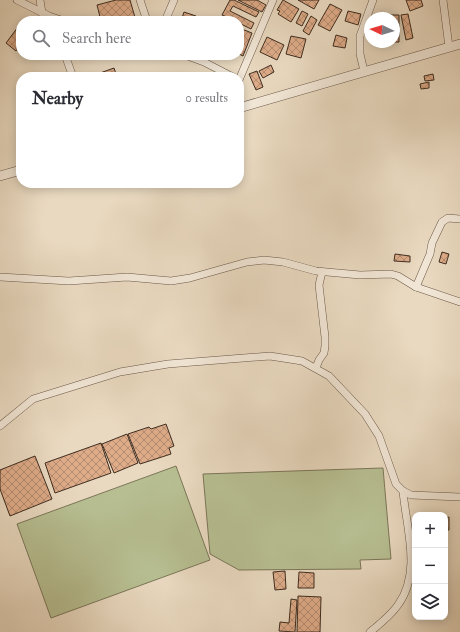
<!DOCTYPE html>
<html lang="en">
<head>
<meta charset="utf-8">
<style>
	body { margin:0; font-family:"IM FELL Double Pica",serif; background:#f7f7f7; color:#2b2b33 }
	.controls { position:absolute; right:12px; bottom:12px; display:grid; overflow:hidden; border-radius:8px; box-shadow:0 2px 10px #0003 }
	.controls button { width:36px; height:36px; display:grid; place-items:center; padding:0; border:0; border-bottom:1px solid #e1e1e2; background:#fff; color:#2b2b33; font:20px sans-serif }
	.compass { position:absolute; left:364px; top:12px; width:36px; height:36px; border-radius:50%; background:#fff; box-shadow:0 2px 10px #0003; rotate:274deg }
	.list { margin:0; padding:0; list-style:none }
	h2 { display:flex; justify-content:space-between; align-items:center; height:52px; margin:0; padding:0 16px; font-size:17px }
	h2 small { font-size:13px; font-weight:400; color:#7c7c81 }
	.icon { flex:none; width:22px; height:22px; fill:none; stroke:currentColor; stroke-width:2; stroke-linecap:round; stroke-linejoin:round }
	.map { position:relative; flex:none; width:460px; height:632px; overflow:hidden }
	.search { position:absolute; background:#fff; box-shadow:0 2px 10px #0003; left:16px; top:16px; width:228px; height:44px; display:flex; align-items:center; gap:10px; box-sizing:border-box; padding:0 14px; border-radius:16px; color:#7c7c81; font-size:15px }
	.panel { position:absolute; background:#fff; box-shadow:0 2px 10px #0003; left:16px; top:72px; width:228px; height:116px; border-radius:16px }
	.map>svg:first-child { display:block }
</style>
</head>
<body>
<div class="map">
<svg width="460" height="632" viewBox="0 0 460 632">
	<defs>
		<pattern id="building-cross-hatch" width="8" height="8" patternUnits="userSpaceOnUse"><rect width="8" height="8" fill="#deac89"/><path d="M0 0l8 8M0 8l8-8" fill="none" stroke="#b58c70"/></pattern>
	</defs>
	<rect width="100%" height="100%" fill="#e9d9c0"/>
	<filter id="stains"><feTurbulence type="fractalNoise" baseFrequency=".005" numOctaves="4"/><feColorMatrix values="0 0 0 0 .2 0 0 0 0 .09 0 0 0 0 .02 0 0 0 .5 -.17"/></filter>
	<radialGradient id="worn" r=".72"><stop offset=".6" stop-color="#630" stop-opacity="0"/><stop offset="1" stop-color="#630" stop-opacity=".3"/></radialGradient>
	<!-- grass -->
	<g fill="#b7bf92" stroke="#7b7659">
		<path d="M176,466L210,560L51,618L17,524Z"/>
		<path d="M383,468L391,559L360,560L361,569L239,570L210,554L203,474Z"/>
	</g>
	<!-- building -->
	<g fill="url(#building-cross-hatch)" stroke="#3f2d20">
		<path d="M116,0H130L136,21H101L97,5Z"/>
		<path d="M230,0H234L259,12L256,17L233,6L230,11L254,23L251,29L239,23V21H235L222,15Z"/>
		<path d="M238,0H257L266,5L262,12Z"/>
		<path d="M283,0L299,9L291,22L278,14L280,11L277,10Z"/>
		<path d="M298,0H319L314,9Z"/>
		<path d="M406,0H421L423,6L410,11Z"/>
		<path d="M330,4L342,10L330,31L318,25Z"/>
		<path d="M302,11L308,14L302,26L296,23Z"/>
		<path d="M348,11L361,14L358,25L345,21Z"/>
		<path d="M184,12L196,16L194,21H181Z"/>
		<path d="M408,14L413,38L406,40L401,15Z"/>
		<path d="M390,15H399V42H394V18H390Z"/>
		<path d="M311,16L317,20L309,35L303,31Z"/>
		<path d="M21,23V44L16,51L6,43Z"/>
		<path d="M239,28L252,33L243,56L239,54Z"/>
		<path d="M336,35L347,38L345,48L333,46Z"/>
		<path d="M291,36L306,39L301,58L286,54Z"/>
		<path d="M267,37L284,45L277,60L260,52Z"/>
		<path d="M271,65L274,72L263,78L259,71Z"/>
		<path d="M114,68L117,77H89Z"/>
		<path d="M257,71L263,87L256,90L249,74Z"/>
		<path d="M433,74L434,80L425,81L424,76Z"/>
		<path d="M429,82V88L421,89L420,84Z"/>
		<path d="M442,252L449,254L446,264L439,262Z"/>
		<path d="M395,254L410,256V262L394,261Z"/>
		<path d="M166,424L174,446L169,448L171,454L140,464L128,434L149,427L151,429Z"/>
		<path d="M127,434L138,463L114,473L102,444Z"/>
		<path d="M101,443L111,473L55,493L45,463Z"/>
		<path d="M35,456L52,499L10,516L0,489V470Z"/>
		<path d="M449,517V530H445V518Z"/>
		<path d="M285,571L286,589L275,590L273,572Z"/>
		<path d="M299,572L314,573V588H298Z"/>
		<path d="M298,596L321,597L320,632H297Z"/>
		<path d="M291,599L297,600L295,632L279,631L280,622L289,623Z"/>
	</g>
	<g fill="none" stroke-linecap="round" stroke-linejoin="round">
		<!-- minor casing -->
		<g stroke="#6a5848" stroke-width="8">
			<g id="minor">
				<path d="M17,0L49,16L64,21"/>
				<path d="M40,0L42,13"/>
				<path d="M140,0L147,21"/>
				<path d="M443,0L449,47"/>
				<path d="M165,21L174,0"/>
				<path d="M65,55L73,77"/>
				<path d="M185,55L204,62L233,77"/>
				<path d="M364,71L360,54V36L373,0"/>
				<path d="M239,80L273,0"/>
				<path d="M0,277L69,281L127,277L171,281L190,278L247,262L264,260L283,262L316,271L360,275L391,274L398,276L416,287L460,302"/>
				<path d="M416,287L430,254L432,243L442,222L448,218L460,219"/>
				<path d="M316,368L319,360L324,353L325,346V337L319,285L322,272"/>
				<path d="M0,426L33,399L120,372L168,364L270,356L302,361L329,376L365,414L379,436L396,484L403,491L411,495L460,497"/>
				<path d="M370,632C380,624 391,615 398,605C422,572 406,527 403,491"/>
			</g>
		</g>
		<!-- tertiary casing -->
		<g stroke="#6a5848" stroke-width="10">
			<g id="tertiary">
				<path d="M239,108L460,44"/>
				<path d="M0,176L21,170"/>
			</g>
		</g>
		<!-- minor -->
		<use href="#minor" stroke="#f1e6d6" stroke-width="7"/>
		<!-- tertiary -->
		<use href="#tertiary" stroke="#f1e6d6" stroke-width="9"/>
	</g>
	<rect width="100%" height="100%" filter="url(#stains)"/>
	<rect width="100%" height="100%" fill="url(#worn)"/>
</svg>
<div class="controls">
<button>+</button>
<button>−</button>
<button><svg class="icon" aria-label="layers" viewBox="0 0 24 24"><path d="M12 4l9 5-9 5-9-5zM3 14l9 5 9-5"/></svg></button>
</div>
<svg class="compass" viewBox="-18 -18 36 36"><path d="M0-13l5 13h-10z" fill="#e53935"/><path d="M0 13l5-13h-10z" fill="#7c7c81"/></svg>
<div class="search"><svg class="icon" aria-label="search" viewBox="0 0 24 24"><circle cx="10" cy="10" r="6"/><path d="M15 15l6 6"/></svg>Search here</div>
<section class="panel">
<h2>Nearby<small>0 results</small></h2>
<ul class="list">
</ul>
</section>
</div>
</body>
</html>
